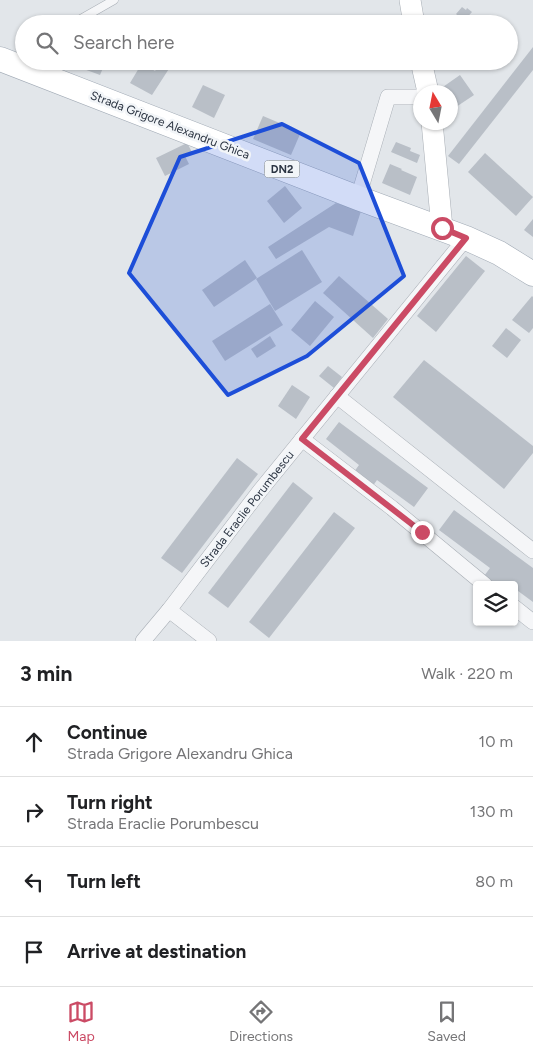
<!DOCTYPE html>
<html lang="en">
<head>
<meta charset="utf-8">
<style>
	body { margin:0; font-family:Figtree,sans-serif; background:#f2f2f2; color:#202124 }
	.controls { position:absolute; right:15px; bottom:15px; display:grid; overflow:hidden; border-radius:5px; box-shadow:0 1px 4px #0004 }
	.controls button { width:45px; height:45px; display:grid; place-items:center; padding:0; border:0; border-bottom:1px solid #e0e0e0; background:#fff; color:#202124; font:25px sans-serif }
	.compass { position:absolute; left:413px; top:85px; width:45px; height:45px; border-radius:50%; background:#fff; box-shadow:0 1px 4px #0004; rotate:350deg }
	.stop { position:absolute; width:15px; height:15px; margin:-11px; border:4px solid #cb4b65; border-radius:50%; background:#fff }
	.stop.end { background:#cb4b65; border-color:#fff; box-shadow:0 1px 5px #0008 }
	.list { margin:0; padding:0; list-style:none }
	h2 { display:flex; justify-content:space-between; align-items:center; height:65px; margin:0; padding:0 20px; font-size:21px }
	h2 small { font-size:16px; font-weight:400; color:#757577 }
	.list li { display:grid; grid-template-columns:32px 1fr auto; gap:15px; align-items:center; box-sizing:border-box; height:70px; padding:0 20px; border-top:1px solid #e0e0e0 }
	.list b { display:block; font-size:19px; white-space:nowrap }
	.list p { margin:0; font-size:16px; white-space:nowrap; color:#757577 }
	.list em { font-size:16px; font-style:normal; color:#757577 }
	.icon { flex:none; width:28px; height:28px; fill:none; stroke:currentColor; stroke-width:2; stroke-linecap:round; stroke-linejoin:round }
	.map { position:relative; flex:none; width:533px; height:641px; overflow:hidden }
	.search { position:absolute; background:#fff; box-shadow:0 1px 4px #0004; left:15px; right:15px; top:15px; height:55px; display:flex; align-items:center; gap:12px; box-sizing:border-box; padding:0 18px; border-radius:28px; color:#757577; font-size:19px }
	.sheet { height:345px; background:#fff }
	nav { display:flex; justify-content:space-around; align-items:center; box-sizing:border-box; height:70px; border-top:1px solid #e0e0e0; background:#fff; font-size:14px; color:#757577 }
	nav a { display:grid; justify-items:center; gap:2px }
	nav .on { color:#cb4b65 }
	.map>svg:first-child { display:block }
</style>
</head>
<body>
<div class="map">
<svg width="533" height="641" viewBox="0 0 533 641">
	<rect width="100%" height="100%" fill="#e2e6ea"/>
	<!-- building -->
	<g fill="#b9bfc7">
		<path d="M462,7L466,10L467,8L472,12L464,21L456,14Z"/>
		<path d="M452,16L462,24H445Z"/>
		<path d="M533,47V70L459,164L448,156Z"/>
		<path d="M84,61H106L100,75L81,68Z"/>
		<path d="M162,61H174L152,95L130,83L142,63L155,71Z"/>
		<path d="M446,61H457V65L447,67Z"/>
		<path d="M460,75L474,95L453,109L450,105V92H442L440,89Z"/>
		<path d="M203,85L225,95L214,118L192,107Z"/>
		<path d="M263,116L301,132L291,155L253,139Z"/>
		<path d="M396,142L411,148L410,151L420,155L417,163L391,152Z"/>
		<path d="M187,143L192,152L185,156L189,164L165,176L156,158Z"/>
		<path d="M485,153L533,197L516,216L468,172Z"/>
		<path d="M390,164L402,169L401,170L417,177L410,195L382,183Z"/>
		<path d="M285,186L302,208L284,223L267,201Z"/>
		<path d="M336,203L361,211L353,236L329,227L276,259L268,247Z"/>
		<path d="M533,219V237L524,230Z"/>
		<path d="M302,250L322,282L275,311L256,279Z"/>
		<path d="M466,256L485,271L436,332L417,316Z"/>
		<path d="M245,260L257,278L214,307L202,290Z"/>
		<path d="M339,276L388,319L373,338L323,293Z"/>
		<path d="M532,296L533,297V328L529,333L512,320Z"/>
		<path d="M315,301L334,317L310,346L291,330Z"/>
		<path d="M270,304L283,325L225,361L212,341Z"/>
		<path d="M506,328L521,340L507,358L492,346Z"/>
		<path d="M270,336L276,346L257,358L251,349Z"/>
		<path d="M424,360L533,446V453L504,489L393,397Z"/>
		<path d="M328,366L342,377L334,388L319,376Z"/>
		<path d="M292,385L310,397L296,419L278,406Z"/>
		<path d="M339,422L428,488L414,507L377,480L370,490L351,476L359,465L326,439Z"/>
		<path d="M237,458L258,474L182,573L161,558Z"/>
		<path d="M293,482L313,498L228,608L208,593Z"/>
		<path d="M454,510L533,568V602L514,588V585H509L508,583L507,585H487L481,580L490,568L439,530Z"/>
		<path d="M334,512L355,528L269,638L249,622Z"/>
	</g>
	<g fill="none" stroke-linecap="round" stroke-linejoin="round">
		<!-- lane casing -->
		<g stroke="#a7adb4" stroke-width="9">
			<path id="lane" d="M72,24L114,0"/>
		</g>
		<!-- street casing -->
		<g stroke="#a7adb4" stroke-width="16">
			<g id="street">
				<path d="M358,198L388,97H420"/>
				<path d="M337,396L533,551"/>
				<path d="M302,439L392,508L485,585"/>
				<path d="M514,607L533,622"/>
				<path d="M169,610L209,641"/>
				<path d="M143,641L169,610L259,492L466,238"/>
			</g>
		</g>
		<!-- secondary casing -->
		<g stroke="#a7adb4" stroke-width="22">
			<g id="secondary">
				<path d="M410,0L414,24"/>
				<path d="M421,61L428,92"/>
				<path d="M432,122L442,228"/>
			</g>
		</g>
		<!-- primary casing -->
		<g stroke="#a2abb6" stroke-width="25">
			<path id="primary" d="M0,59L358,198L466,238L499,253L533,274"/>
		</g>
		<!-- lane -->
		<use href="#lane" stroke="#f5f6f8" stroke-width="8"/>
		<!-- street -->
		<use href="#street" stroke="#f5f6f8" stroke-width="15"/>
		<!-- secondary -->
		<use href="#secondary" stroke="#fff" stroke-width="21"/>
		<!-- primary -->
		<use href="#primary" stroke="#fff" stroke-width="24"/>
	</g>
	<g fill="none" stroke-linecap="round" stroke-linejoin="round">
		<!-- route -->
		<path stroke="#cb4b65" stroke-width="6" d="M422,532L302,439L466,238L442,228"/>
	</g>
	<!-- marked area -->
	<path fill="#1d4ed8" fill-opacity="0.2" stroke="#1d4ed8" stroke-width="4" stroke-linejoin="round" d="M282,124L359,163L404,276L307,356L228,395L129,273L180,157Z"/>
	<g text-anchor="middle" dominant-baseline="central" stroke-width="5" stroke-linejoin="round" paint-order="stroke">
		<!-- shield labels -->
		<rect fill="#f2f5f8" stroke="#676e79" stroke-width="1" x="264.5" y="160.5" width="35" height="17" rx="4"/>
		<g font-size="11" font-weight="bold" fill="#2b3442">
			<text x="282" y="169">DN2</text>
		</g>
		<!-- street labels -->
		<g font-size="12" fill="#2b3442" stroke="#f2f5f8">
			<text transform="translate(170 125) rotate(21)">Strada Grigore Alexandru Ghica</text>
			<text transform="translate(247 509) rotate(-52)">Strada Eraclie Porumbescu</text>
		</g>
	</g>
</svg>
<div class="controls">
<button><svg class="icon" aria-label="layers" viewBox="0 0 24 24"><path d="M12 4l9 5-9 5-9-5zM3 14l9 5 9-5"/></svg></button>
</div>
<svg class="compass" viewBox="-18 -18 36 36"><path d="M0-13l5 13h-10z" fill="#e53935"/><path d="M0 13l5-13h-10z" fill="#757577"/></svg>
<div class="stop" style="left:442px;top:228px"></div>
<div class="stop end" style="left:422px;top:532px"></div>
<div class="search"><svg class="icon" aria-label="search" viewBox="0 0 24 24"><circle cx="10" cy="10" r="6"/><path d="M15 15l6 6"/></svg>Search here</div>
</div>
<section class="sheet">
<h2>3 min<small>Walk · 220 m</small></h2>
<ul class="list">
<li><svg class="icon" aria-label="ahead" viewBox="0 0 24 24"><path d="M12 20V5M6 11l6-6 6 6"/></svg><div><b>Continue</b><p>Strada Grigore Alexandru Ghica</p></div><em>10 m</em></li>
<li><svg class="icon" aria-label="right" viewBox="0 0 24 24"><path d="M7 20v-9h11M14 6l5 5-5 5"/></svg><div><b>Turn right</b><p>Strada Eraclie Porumbescu</p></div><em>130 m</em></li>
<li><svg class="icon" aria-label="left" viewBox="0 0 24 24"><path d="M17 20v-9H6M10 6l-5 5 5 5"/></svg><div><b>Turn left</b></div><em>80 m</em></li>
<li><svg class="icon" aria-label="arrive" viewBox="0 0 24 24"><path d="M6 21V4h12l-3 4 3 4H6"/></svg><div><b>Arrive at destination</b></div></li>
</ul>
</section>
<nav>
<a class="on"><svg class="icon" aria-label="map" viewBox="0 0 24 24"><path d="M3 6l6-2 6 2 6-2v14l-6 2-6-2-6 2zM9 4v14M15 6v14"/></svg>Map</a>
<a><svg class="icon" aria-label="directions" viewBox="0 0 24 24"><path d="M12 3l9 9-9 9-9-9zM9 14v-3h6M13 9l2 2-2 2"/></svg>Directions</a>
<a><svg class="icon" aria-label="saved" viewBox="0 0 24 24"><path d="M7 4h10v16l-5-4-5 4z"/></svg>Saved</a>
</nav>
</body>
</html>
